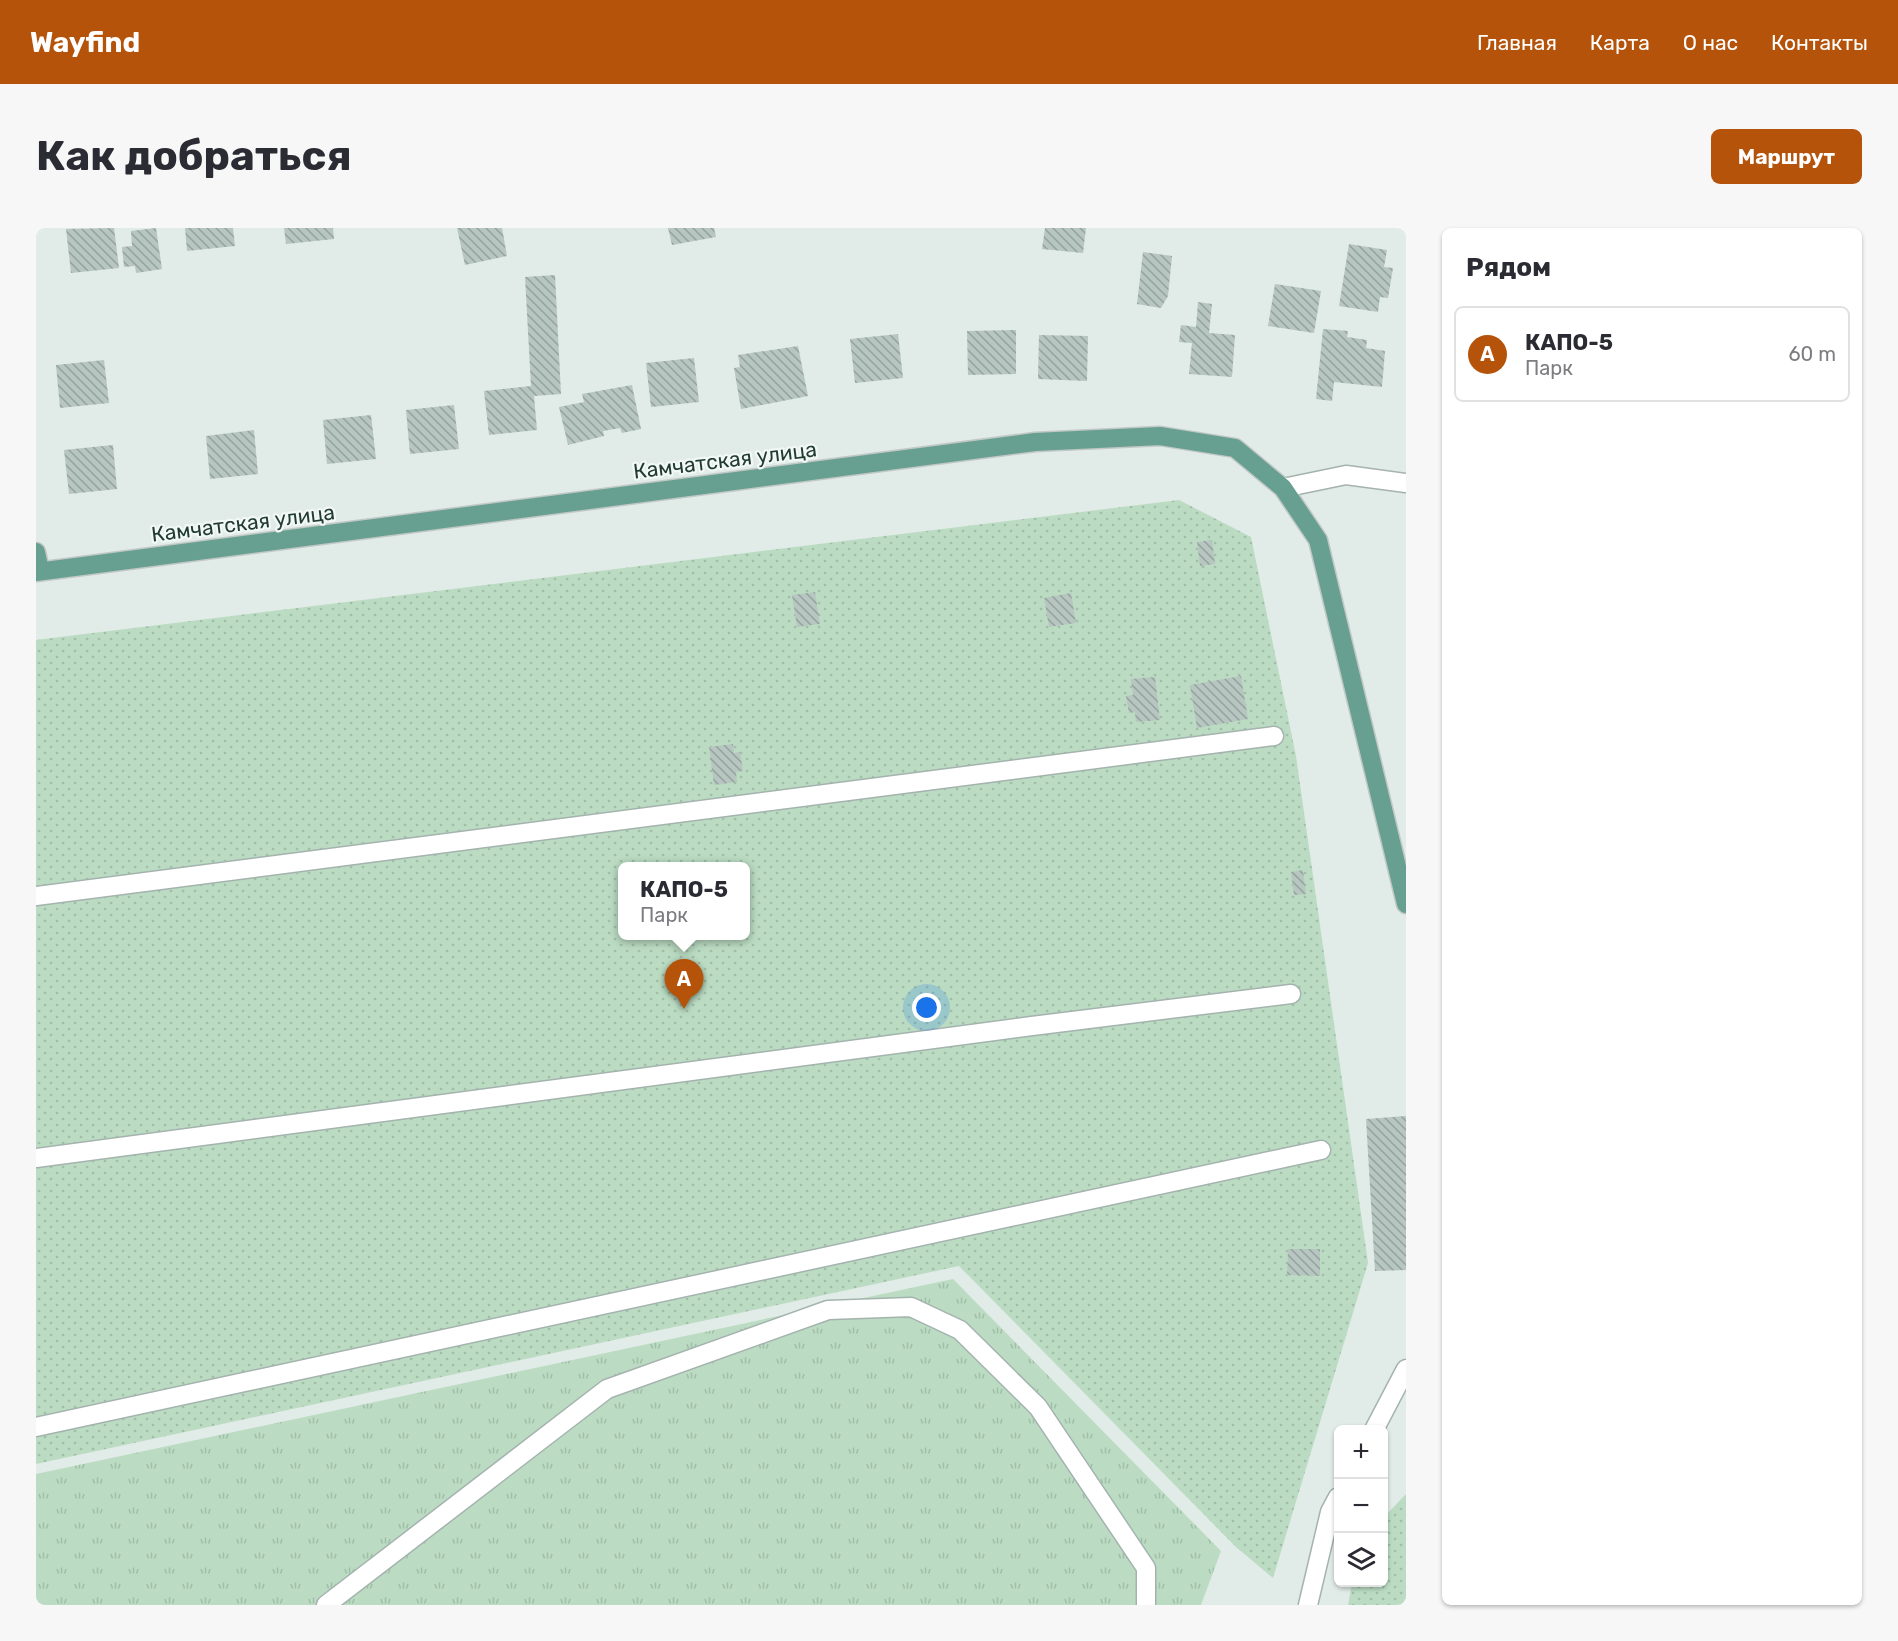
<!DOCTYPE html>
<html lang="ru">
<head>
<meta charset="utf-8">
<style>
	body { margin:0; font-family:Rubik,sans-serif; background:#f7f7f7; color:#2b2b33 }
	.controls { position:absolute; right:18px; bottom:18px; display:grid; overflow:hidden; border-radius:9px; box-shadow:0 2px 4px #0004 }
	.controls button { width:54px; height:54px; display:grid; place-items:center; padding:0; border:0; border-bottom:2px solid #e1e1e2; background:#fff; color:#2b2b33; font:30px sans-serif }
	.you { position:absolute; left:891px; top:780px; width:21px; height:21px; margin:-15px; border:4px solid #fff; border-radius:50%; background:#1a73e8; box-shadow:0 0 0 9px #1a73e833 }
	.badge { display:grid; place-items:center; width:39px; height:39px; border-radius:50%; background:#b45309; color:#fff; font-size:20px; font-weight:700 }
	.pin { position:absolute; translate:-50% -50px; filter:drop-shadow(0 2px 3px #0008) }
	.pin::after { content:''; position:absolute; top:32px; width:21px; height:18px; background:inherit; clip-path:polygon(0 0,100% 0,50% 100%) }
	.popup { position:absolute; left:582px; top:634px; width:132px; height:78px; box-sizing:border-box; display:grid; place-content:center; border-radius:9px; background:#fff; filter:drop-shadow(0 2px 4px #0005); font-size:20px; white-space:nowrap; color:#7c7c81 }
	.popup b { font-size:22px; color:#2b2b33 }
	.popup::after { content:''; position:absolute; left:50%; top:100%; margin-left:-12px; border:12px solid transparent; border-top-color:#fff }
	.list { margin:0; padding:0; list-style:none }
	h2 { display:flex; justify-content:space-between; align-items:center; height:78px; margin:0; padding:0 24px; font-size:26px }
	h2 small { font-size:20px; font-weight:400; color:#7c7c81 }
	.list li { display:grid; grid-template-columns:39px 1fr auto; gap:18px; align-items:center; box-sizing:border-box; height:96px; margin:0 12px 12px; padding:0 12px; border:2px solid #e1e1e2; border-radius:9px }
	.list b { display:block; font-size:22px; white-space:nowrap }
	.list p { margin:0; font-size:20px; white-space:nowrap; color:#7c7c81 }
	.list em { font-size:20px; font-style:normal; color:#7c7c81 }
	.icon { flex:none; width:33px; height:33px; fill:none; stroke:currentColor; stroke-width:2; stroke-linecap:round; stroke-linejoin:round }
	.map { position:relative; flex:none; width:1370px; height:1377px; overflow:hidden; border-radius:9px }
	header { display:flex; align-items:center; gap:36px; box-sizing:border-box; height:84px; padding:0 30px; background:#b45309; color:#fff }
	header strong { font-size:28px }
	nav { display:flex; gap:33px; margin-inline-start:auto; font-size:21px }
	.intro { display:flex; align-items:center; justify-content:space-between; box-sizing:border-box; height:144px; padding:0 36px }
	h1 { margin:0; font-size:42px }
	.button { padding:15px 27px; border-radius:9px; background:#b45309; color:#fff; font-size:21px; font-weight:700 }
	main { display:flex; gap:36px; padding:0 36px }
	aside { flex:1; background:#fff; border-radius:9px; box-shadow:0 2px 4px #0004 }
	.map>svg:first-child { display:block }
</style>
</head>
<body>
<header>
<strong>Wayfind</strong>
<nav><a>Главная</a><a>Карта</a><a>О нас</a><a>Контакты</a></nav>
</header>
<div class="intro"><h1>Как добраться</h1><a class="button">Маршрут</a></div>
<main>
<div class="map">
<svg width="1370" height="1377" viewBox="0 0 1370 1377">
	<defs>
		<pattern id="grass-tufts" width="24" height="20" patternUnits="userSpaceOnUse" patternTransform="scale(1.5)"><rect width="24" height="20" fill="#bbdcc3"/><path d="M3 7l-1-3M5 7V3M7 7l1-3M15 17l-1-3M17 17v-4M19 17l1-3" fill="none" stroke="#a0bea8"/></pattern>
		<pattern id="garden-dots" width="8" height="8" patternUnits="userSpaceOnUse" patternTransform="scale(1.5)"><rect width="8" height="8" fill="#bbdcc3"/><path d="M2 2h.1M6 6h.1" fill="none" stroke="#a0bea8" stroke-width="1.8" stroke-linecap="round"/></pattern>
		<pattern id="building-back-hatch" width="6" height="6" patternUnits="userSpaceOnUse" patternTransform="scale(1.5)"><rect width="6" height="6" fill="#b7c6c0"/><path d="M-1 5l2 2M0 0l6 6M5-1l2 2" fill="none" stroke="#94a29d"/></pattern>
	</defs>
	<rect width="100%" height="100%" fill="#e1ebe7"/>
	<!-- grass -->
	<path fill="url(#grass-tufts)" d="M917,1051L1185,1323L1165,1377H0V1246Z"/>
	<!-- garden -->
	<g fill="url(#garden-dots)" fill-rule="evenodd">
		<path d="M1143,272L1215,309L1260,528L1332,1035L1237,1350L1200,1319L923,1038L0,1236V412ZM586,638H710V708H586Z"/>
		<path d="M1370,1266V1377H1312L1316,1355L1348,1354V1289Z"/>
	</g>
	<!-- building -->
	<g fill="url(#building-back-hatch)">
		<path d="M78,0L83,40L35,45L30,1Z"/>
		<path d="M120,0L126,41L100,45L99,38L88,39L86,19L96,18L95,3Z"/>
		<path d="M149,0H197L199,18L151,23Z"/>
		<path d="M248,0H297L298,11L250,16Z"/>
		<path d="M421,0H466L471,28L429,37Z"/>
		<path d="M632,0H678L680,9L636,17Z"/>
		<path d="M1009,0H1050L1047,25L1006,21Z"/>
		<path d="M1313,16L1351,22L1348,39L1357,40L1352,70L1344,69L1342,84L1303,78Z"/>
		<path d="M1107,24L1136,28L1132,68L1125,80L1101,76Z"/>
		<path d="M519,47L525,166L498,168L501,202L453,207L448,163L495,158L489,49Z"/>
		<path d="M1239,56L1285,63L1278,105L1232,98Z"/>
		<path d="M1162,74L1176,76L1173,105L1199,107L1196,149L1153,146L1156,115L1143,114L1145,97L1160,99Z"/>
		<path d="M1287,101L1312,103L1311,109L1331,112L1330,120L1349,123L1346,159L1298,154L1296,173L1280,171Z"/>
		<path d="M980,102V146L932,147L931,103Z"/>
		<path d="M862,106L867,150L819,155L814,111Z"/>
		<path d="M1003,107L1052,108L1051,153L1002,151Z"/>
		<path d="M762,118L772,168L705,181L698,140L704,139L702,127Z"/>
		<path d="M658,130L663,174L615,179L610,135Z"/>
		<path d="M68,132L73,175L24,180L20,137Z"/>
		<path d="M596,157L605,201L586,205L584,200L567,203L568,208L532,217L523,179L548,174L546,166Z"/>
		<path d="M418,177L423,221L374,226L370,182Z"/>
		<path d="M335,187L340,231L291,236L287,192Z"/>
		<path d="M218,202L222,246L174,251L170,208Z"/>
		<path d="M77,217L81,261L33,266L28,222Z"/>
		<path d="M1176,312L1179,336L1164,338L1161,314Z"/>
		<path d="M779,364L784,396L761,399L756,367Z"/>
		<path d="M1035,365L1040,395L1013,399L1008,370Z"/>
		<path d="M1205,448L1212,491L1161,500L1154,457Z"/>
		<path d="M1119,449L1124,492L1100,494L1099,484L1093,485L1090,468L1097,467L1095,451Z"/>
		<path d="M697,516L698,525L704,524L707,543L700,544L701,554L678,557L673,519Z"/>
		<path d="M1267,642L1270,666L1258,667L1255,644Z"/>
		<path d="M1370,888V1042L1339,1043L1330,891Z"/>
		<path d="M1252,1021H1284V1048L1251,1047Z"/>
	</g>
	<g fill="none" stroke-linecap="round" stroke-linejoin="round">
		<!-- minor casing -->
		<g stroke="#a4b3ae" stroke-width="21">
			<g id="minor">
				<path d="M1247,260L1310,247L1370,255"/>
				<path d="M0,668L1238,508"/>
				<path d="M0,930L996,798L1255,766"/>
				<path d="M0,1199L1285,922"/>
				<path d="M1338,1202L1370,1141"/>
				<path d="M290,1377L571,1161L792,1082L875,1079L924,1102L1002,1179L1110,1340V1377"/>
				<path d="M1272,1377L1294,1284L1302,1269"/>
			</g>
		</g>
		<!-- major casing -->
		<g stroke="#c1c8c6" stroke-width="21">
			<g id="major">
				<path d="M0,324L4,343"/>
				<path d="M0,344L999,214L1124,208L1199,220L1247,260L1282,312L1370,676"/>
			</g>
		</g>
		<!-- minor -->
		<use href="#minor" stroke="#fff" stroke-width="18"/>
		<!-- major -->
		<use href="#major" stroke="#67a090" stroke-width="18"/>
	</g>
	<g text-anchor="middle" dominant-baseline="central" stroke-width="4.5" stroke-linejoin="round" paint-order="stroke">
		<!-- street labels -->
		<g font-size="21" fill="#223c34" stroke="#f2f8f5">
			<text transform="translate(689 232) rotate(-7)">Камчатская улица</text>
			<text transform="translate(207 295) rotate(-7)">Камчатская улица</text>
		</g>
	</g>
</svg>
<div class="controls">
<button>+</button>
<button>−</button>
<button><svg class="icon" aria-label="layers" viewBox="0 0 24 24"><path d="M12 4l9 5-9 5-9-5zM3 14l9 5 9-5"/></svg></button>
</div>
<div class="you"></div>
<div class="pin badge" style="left:648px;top:781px">A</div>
<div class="popup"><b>КАПО-5</b>Парк</div>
</div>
<aside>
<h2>Рядом<small></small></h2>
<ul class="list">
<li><span class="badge">A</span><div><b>КАПО-5</b><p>Парк</p></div><em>60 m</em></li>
</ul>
</aside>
</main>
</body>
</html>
